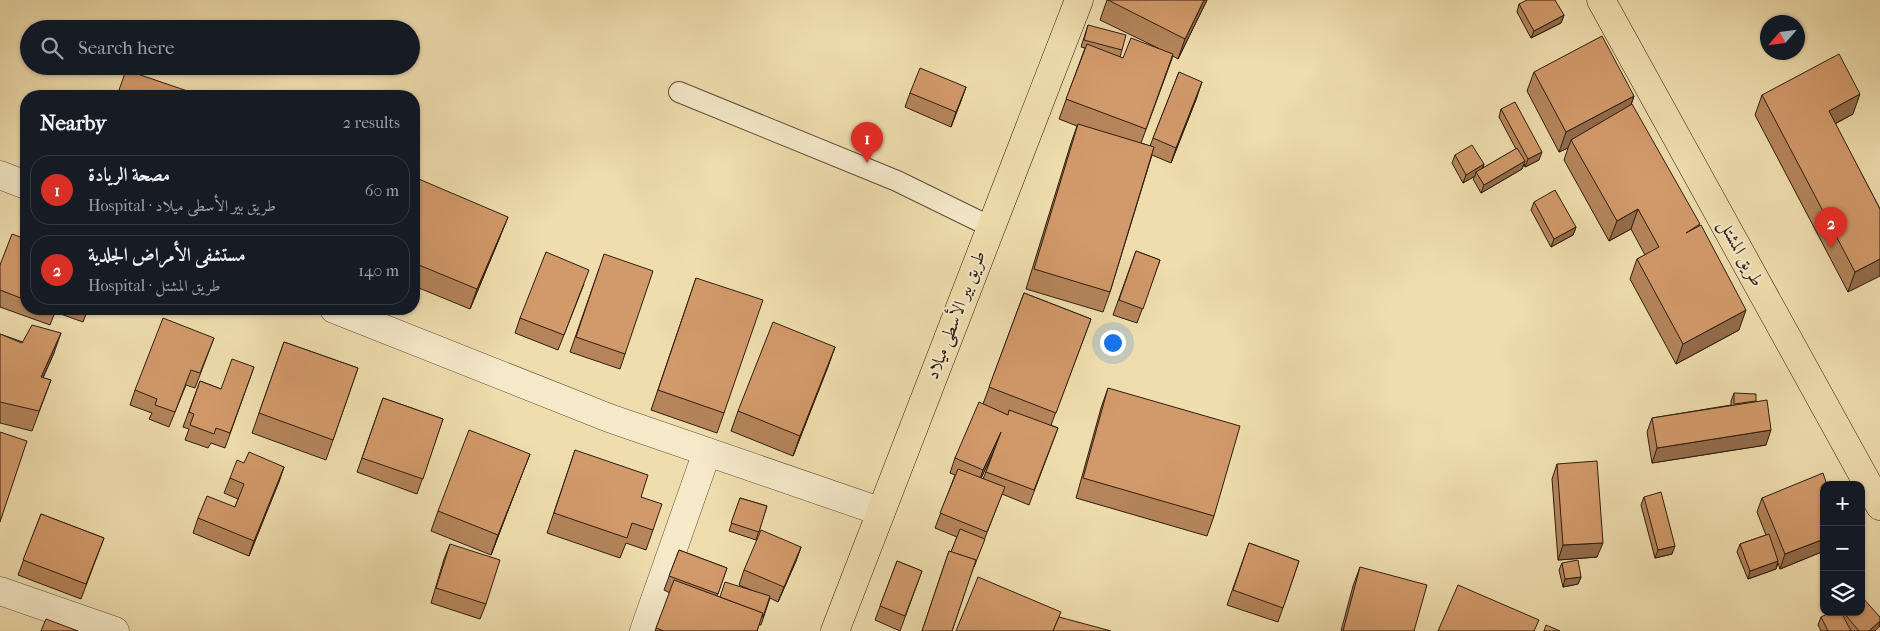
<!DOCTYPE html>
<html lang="en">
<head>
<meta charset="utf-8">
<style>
	body { margin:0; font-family:"IM FELL French Canon",Amiri,serif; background:#20242c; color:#f1f3f6 }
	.controls { position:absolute; right:15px; bottom:15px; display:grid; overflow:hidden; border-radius:10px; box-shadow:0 1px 4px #0004 }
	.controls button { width:45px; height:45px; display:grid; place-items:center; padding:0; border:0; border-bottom:1px solid #363941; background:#171b24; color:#f1f3f6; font:25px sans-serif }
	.compass { position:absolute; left:1760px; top:15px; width:45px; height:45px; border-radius:50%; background:#171b24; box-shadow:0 1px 4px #0004; rotate:242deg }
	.you { position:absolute; left:1112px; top:342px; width:18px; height:18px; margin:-12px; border:4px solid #fff; border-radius:50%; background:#1a73e8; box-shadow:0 0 0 8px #1a73e833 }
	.badge { display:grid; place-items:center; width:32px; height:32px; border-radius:50%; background:#d93025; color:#fff; font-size:16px; font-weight:700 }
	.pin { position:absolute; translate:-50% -41px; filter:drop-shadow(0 1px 2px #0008) }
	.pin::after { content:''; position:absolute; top:26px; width:18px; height:15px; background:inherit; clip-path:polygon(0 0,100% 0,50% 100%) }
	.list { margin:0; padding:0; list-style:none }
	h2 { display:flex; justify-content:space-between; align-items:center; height:65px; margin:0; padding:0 20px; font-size:21px }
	h2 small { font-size:16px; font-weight:400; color:#9ea1a6 }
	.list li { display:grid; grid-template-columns:32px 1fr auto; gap:15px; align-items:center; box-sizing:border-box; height:70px; margin:0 10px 10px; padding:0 10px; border:1px solid #363941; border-radius:20px }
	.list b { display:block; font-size:19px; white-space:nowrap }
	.list p { margin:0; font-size:16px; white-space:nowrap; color:#9ea1a6 }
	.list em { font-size:16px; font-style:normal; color:#9ea1a6 }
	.icon { flex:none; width:28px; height:28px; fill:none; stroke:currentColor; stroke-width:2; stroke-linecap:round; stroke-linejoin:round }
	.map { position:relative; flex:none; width:1880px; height:631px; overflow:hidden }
	.search { position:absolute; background:#171b24; box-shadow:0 1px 4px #0004; left:20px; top:20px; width:400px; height:55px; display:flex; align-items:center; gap:12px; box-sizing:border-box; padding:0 18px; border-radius:28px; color:#9ea1a6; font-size:19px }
	.panel { position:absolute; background:#171b24; box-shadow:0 1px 4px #0004; left:20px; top:90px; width:400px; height:225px; border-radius:20px }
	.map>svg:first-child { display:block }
</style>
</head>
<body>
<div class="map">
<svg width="1880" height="631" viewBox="0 0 1880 631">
	<rect width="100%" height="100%" fill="#efddae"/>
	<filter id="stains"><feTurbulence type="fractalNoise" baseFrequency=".004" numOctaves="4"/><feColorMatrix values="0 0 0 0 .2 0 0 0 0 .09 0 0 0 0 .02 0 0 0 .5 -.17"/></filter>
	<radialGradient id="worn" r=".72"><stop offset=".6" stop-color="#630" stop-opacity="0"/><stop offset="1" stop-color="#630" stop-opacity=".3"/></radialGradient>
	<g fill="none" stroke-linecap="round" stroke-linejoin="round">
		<!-- lane casing -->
		<g stroke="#5d4d38" stroke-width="22">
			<path id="lane" d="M679,92L897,181L991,227"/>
		</g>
		<!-- street casing -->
		<g stroke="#5d4d38" stroke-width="29">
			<g id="street">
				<path d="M0,175L26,185"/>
				<path d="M334,309L609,418L879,511"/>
				<path d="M0,591L115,631"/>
				<path d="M644,631L707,452"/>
			</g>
		</g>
		<!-- primary casing -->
		<g stroke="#2c1d10" stroke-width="29">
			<g id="primary">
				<path d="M1601,0L1880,506"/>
				<path d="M835,631L1079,0"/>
			</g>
		</g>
		<!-- lane -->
		<use href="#lane" stroke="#f5e9ca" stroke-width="20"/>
		<!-- street -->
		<use href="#street" stroke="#f5e9ca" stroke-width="28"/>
		<!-- primary -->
		<use href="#primary" stroke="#efddae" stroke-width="28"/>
	</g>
	<!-- wall -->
	<g fill="#b5845b" stroke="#2c1d10" fill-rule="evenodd">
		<path d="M1107,0H1207L1178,59L1173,56L1141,143L1150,146L1179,72L1197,97L1171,163L1152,155L1110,292L1103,312L1026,289L1071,143L1077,126L1059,119L1085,48L1081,47L1088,25L1122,50L1120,57L1123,58L1158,48L1100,20Z"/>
		<path d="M1519,4L1564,15L1561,23L1531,38L1517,12Z"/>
		<path d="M1534,72L1634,96L1631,105L1699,226L1739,330L1676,364L1630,279L1637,259L1645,255L1631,229L1609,241L1564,160L1568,148L1559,152L1527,91Z"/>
		<path d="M966,87L951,127L905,107L910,93Z"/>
		<path d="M1762,95L1853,114L1835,124L1880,209L1848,292L1755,115Z"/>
		<path d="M1501,109L1539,160L1525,167L1524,164L1522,169L1481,193L1473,179L1475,176L1463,183L1452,163L1455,155L1484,164L1483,168L1516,149L1499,117Z"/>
		<path d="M414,177L500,237L470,309L414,286Z"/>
		<path d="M1534,202L1576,227L1573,235L1551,247L1531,210Z"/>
		<path d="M26,239V309H88L83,322L55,312L50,325L0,307V265Z"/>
		<path d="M1136,251L1160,260L1137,323L1113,315Z"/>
		<path d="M599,269L625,354L620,369L570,352Z"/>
		<path d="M696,278L724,413L717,433L651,410Z"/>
		<path d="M584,284L558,350L515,333L520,318Z"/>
		<path d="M1024,293L1091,319L1051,425L1058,428L1029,505L1002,494L971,574L952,631H922L949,551L951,552L957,537L935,528L955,475L950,473L955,458L983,404ZM995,449L983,479L981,478Z"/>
		<path d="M0,334L54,353L43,378L51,380L32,431L0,423Z"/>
		<path d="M214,338L195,388L186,385L169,427L149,419L152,413L130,405L135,390Z"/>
		<path d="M284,342L358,368L326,460L252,433Z"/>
		<path d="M835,347L793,456L731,431L738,411Z"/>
		<path d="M254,367L225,448L211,443L208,448L185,440L189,429L183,427L200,381L221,389Z"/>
		<path d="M1108,388L1214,516L1207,536L1076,498L1101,408Z"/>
		<path d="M1734,393L1756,401L1766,445L1652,463L1647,432L1652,418L1731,405V401Z"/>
		<path d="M383,398L443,419L417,494L357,472Z"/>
		<path d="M575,450L641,497L653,530L646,550L626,543L620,558L547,533Z"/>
		<path d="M244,463L284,467L249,556L193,533L198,518L235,507L238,499L224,493L230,478Z"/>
		<path d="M1557,464L1597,557L1558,560L1552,479Z"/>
		<path d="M522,474L491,555L431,531L438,511Z"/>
		<path d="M1824,485V551L1780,569L1778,563L1776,569L1748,579L1737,552L1740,544L1766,535L1757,512L1762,498Z"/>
		<path d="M1644,497L1672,554L1655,558L1641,505Z"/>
		<path d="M740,498L767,506L756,540L729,531Z"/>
		<path d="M41,514L104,538L81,599L18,575Z"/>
		<path d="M1249,543L1299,561L1278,622L1227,605Z"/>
		<path d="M450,544L486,604L480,619L431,603L444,559Z"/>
		<path d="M801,547L796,561L778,602L770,598L761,625H759L757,631H655L670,593L664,590L679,550L727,568L717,596L720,597L751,590L739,585L744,570Z"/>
		<path d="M897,561L922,571L900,631L875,620Z"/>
		<path d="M1562,563L1581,577L1578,584L1563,587L1559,570Z"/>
		<path d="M1360,567L1414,631H1341L1353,586Z"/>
		<path d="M1842,612H1861L1880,617V625L1879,627L1875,631H1821L1818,625L1821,617Z"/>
	</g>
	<!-- shaded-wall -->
	<g fill="#936b4a" stroke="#2c1d10">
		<path d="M1204,0H1207L1178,59L1185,39Z"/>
		<path d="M1564,15L1561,23L1531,38L1534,31Z"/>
		<path d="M1202,82L1197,97L1171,163L1176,148Z"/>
		<path d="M966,87L961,101L951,127L956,112Z"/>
		<path d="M1860,94L1853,114L1821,131L1829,111Z"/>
		<path d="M1634,96L1627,116L1571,140L1568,148L1559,152L1566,132Z"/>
		<path d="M1542,152L1539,160L1525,167L1528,159Z"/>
		<path d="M1525,161L1522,169L1481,193L1484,185Z"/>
		<path d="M1484,164L1481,172H1476L1475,176L1463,183L1466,175Z"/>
		<path d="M1638,209L1631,229L1609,241L1617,221Z"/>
		<path d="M508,217L500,237L470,309L477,289Z"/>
		<path d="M1576,227L1573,235L1551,247L1554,239Z"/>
		<path d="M1880,259V276L1848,292L1855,272Z"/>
		<path d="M1746,310L1739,330L1676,364L1683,344Z"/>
		<path d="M61,333L54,353L34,397L41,377Z"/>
		<path d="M835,347L828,367L793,456L800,436Z"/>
		<path d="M1771,430L1766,445L1652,463L1657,448Z"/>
		<path d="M1001,432L996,446L978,485L983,470Z"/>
		<path d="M530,454L522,474L491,555L498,535Z"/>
		<path d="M284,467L279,482L249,556L254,541Z"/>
		<path d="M1824,539V551L1780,569L1785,554Z"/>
		<path d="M1603,543L1597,557L1558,560L1563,545Z"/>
		<path d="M1675,546L1672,554L1655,558L1658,550Z"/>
		<path d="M801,547L796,561L778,602L784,587Z"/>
		<path d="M1778,561L1776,569L1748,579L1750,571Z"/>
		<path d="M1581,577L1578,584L1563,587L1565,579Z"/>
		<path d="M1880,621L1879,627L1875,631H1869Z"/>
	</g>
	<!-- building -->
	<g fill="#d2996a" stroke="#2c1d10">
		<path d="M1108,0H1204L1185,39Z"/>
		<path d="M1527,0H1555L1564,15L1534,31L1519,4Z"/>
		<path d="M1088,25L1126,35L1122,50L1084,40Z"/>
		<path d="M1602,36L1634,96L1566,132L1534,72Z"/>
		<path d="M1131,38L1173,54L1146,129L1066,99L1087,44L1123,58Z"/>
		<path d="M1839,54L1860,94L1829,111L1880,209V259L1855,272L1762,95Z"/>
		<path d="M920,68L966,87L956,112L910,93Z"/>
		<path d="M126,70L202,96H117Z"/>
		<path d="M1179,72L1202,82L1176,148L1153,138Z"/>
		<path d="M1515,102L1542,152L1528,159L1501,109Z"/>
		<path d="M1632,104L1700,224L1686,233L1701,225L1746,310L1683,344L1637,259L1659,247L1638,209L1617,221L1571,140Z"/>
		<path d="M1078,124L1154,147L1110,292L1034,269Z"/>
		<path d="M1472,145L1484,164L1466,175L1455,155Z"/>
		<path d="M1517,148L1525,161L1484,185L1476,172Z"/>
		<path d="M414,177L508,217L477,289L414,263Z"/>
		<path d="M1555,190L1576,227L1554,239L1534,202Z"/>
		<path d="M12,234L26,239V300L0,290V265Z"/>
		<path d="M1136,251L1160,260L1143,309L1119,300Z"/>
		<path d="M546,252L589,270L564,335L520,318Z"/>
		<path d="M604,254L653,271L625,354L576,337Z"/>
		<path d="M696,278L763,300L724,413L658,390Z"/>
		<path d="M1024,293L1091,319L1056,413L989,387Z"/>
		<path d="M163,318L214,338L200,373L191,370L175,412L155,405L157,399L135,390Z"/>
		<path d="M773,322L835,347L800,436L738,411Z"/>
		<path d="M32,325L61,333L41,377L51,380L39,411L0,402V334L22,343Z"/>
		<path d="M284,342L358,368L333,440L259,413Z"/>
		<path d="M232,359L254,367L230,433L216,428L214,434L190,425L194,414L189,412L200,381L221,389Z"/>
		<path d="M1108,388L1240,426L1214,516L1083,478Z"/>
		<path d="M1734,393L1756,394V401L1734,404Z"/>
		<path d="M383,398L443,419L423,479L362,458Z"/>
		<path d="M1767,400L1771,430L1657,448L1652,418Z"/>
		<path d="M979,402L1008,415L1009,410L1058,428L1034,490L986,472L1001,432L983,470L955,458Z"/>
		<path d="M469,430L530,454L498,535L438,511Z"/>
		<path d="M0,432L27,441L0,522Z"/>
		<path d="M575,450L648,475L641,497L662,504L653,530L632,523L627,538L554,513Z"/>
		<path d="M249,452L284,467L254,541L198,518L207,496L235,507L244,484L230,478L237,460L244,463Z"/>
		<path d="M1597,461L1603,543L1563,545L1557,464Z"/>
		<path d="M958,469L1005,487L987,532L940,513Z"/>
		<path d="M1823,473L1827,485H1824V539L1785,554L1762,498Z"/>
		<path d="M1661,492L1675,546L1658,550L1644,497Z"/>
		<path d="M740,498L767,506L759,532L731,523Z"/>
		<path d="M41,514L104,538L86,584L23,560Z"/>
		<path d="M960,529L985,539L974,567L976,560L951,552Z"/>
		<path d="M761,530L801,547L784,587L744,570Z"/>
		<path d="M1769,534L1778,561L1750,571L1740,544Z"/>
		<path d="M1249,543L1299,561L1283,608L1233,590Z"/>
		<path d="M450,544L500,560L486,604L436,588Z"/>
		<path d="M679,550L727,568L718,594L669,576Z"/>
		<path d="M949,551L976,560L952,631H922Z"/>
		<path d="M1578,560L1581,577L1565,579L1562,563Z"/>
		<path d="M897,561L922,571L905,616L880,606Z"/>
		<path d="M1360,567L1427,585L1414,631H1343Z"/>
		<path d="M978,577L1061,612L1053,631H956Z"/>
		<path d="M674,580L763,613L757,631H664L656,628Z"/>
		<path d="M725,582L770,596L763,617H762L763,613L720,597Z"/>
		<path d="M1458,585L1539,620L1534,631H1438Z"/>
		<path d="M1861,596L1880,617V621L1869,631H1859L1843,612H1861Z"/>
		<path d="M1831,612H1841L1851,631H1828L1821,617Z"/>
		<path d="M1059,617L1111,631H1053Z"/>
		<path d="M46,619L78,631H41Z"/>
		<path d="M1546,625L1560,631H1544Z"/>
	</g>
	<g text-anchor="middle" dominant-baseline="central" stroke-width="4" stroke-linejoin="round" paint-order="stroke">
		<!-- street labels -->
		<g font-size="18" fill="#2c1d10" stroke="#f5e9ca">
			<text transform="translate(1741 253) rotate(61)">طريق المشتل</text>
			<text transform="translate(956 315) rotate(-69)">طريق بير الأسطى ميلاد</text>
		</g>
	</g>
	<rect width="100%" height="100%" filter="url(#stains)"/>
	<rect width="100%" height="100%" fill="url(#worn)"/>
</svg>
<div class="controls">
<button>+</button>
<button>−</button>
<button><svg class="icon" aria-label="layers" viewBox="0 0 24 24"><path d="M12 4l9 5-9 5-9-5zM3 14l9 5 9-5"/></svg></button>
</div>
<svg class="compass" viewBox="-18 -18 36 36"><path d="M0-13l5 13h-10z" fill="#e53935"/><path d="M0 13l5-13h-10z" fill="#9ea1a6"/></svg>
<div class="you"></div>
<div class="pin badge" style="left:867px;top:163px">1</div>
<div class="pin badge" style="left:1831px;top:248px">2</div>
<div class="search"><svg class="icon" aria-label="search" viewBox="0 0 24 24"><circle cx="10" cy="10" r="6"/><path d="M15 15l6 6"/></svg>Search here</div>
<section class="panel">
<h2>Nearby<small>2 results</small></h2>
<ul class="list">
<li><span class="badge">1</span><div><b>مصحة الريادة</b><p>Hospital · طريق بير الأسطى ميلاد</p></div><em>60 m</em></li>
<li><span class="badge">2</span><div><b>مستشفى الأمراض الجلدية</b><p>Hospital · طريق المشتل</p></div><em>140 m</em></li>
</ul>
</section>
</div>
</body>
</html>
